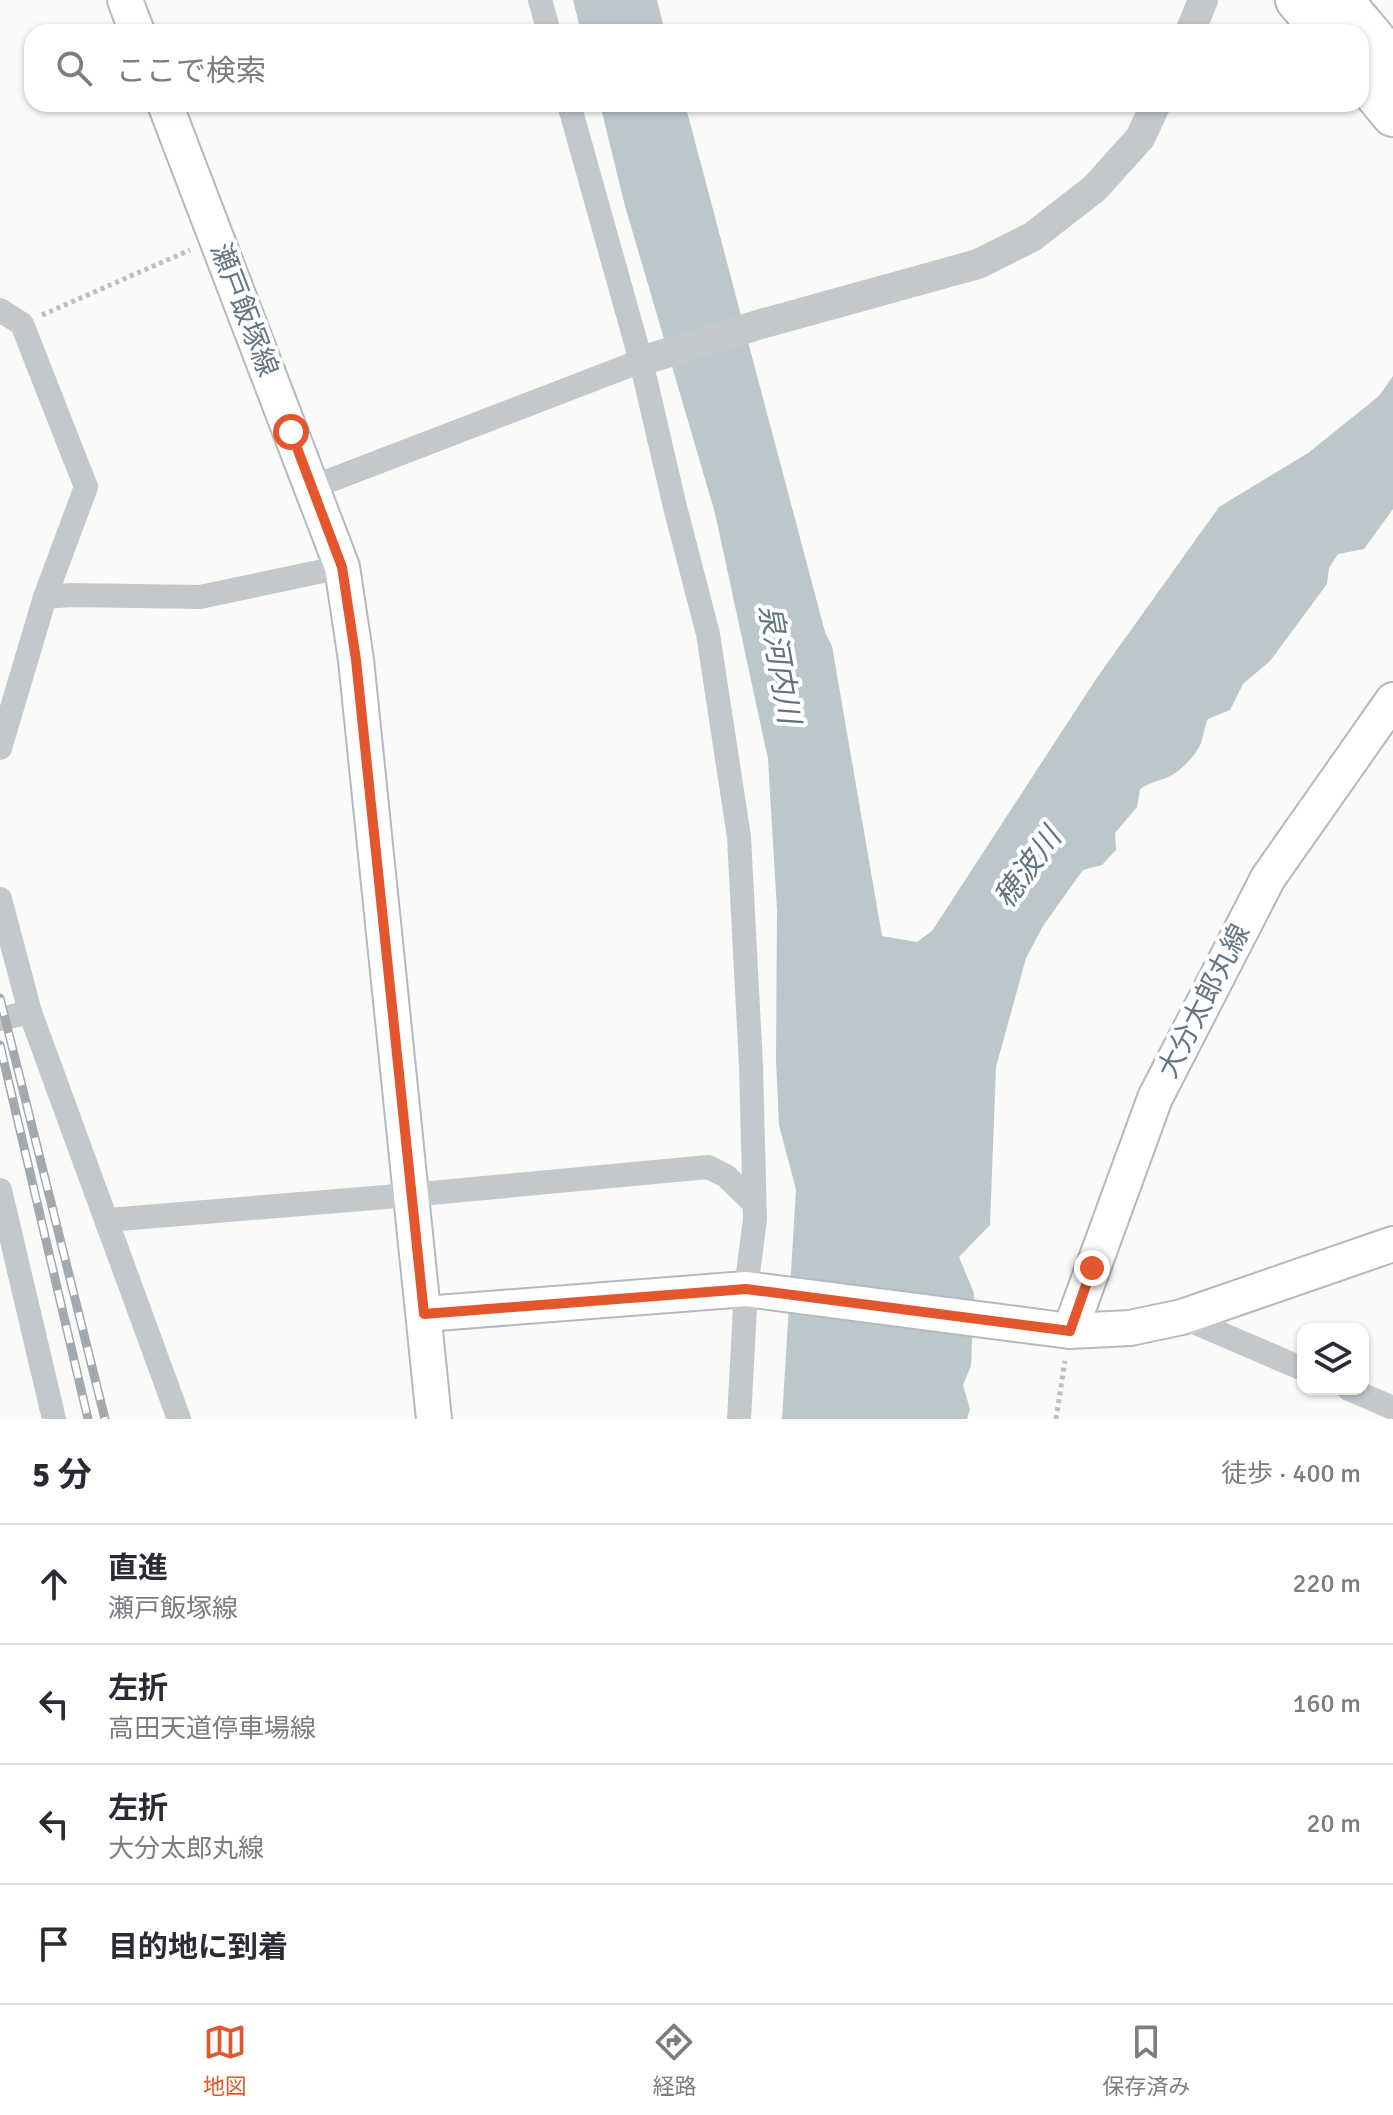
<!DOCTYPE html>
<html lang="ja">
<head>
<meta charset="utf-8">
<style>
	body { margin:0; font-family:Signika,"Noto Sans JP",sans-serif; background:#f7f7f7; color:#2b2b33 }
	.controls { position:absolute; right:24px; bottom:24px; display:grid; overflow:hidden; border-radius:16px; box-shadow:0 2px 6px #0004 }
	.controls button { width:72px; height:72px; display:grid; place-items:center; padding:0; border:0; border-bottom:2px solid #e1e1e2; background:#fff; color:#2b2b33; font:40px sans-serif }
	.stop { position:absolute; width:24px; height:24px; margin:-18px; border:6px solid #e4572e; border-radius:50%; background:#fff }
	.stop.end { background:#e4572e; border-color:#fff; box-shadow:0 2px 8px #0008 }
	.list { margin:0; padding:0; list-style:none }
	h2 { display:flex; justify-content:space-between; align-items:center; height:104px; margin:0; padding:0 32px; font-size:34px }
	h2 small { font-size:26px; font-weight:400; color:#7c7c81 }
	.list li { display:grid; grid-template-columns:52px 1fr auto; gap:24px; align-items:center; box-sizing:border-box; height:120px; padding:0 32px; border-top:2px solid #e1e1e2 }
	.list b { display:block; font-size:30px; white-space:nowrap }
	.list p { margin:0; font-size:26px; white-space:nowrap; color:#7c7c81 }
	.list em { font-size:26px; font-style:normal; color:#7c7c81 }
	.icon { flex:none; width:44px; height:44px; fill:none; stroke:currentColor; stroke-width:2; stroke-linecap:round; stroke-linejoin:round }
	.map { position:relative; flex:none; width:1393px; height:1419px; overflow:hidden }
	.search { position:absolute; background:#fff; box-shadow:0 2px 6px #0004; left:24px; right:24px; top:24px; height:88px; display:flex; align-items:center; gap:20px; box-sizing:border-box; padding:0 28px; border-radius:24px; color:#7c7c81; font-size:30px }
	.sheet { height:584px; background:#fff }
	nav { display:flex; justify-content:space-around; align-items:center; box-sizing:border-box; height:112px; border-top:2px solid #e1e1e2; background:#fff; font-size:22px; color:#7c7c81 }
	nav a { display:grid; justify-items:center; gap:4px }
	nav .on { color:#e4572e }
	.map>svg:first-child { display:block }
</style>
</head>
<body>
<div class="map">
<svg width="1393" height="1419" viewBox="0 0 1393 1419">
	<rect width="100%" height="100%" fill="#fafaf8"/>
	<!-- water -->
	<g fill="#bbc7cb">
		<path d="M573,0H657L665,32H581Z"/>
		<path d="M600,104H685L825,632L832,646L882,936L917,942L932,931L1096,679L1219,507L1308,453L1379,396L1393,376V509L1364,549L1338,554L1329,568L1327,584L1270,661L1243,684L1230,710L1208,719C1204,727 1204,735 1201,743C1197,754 1181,771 1170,776C1160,781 1150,782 1140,789L1137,807L1115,833L1116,850L1102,865L1083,870L1043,926L1026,958L996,1067L990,1225L959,1257L974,1293L971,1366L963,1385L970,1409L967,1419H782L796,1190L779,1125L776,1060L777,910L768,759L715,513L625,206Z"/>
	</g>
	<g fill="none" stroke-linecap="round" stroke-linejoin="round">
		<!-- secondary casing -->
		<g stroke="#b3babf" stroke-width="38">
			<g id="secondary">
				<path d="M125,0L137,32"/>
				<path d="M165,104L342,567L356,660L434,1419"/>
				<path d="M424,1314L746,1289L1070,1331L1130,1328L1182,1317L1393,1244"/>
				<path d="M1070,1331L1155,1098L1268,878L1393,700"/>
			</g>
		</g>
		<!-- trunk casing -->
		<g stroke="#b4b9bd" stroke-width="46">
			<g id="trunk">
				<path d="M1297,0L1324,32"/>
				<path d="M1341,0L1393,62"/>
				<path d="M1361,76L1393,115"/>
			</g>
		</g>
		<!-- path -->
		<g stroke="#bbbfc2" stroke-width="5" stroke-dasharray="4 4" stroke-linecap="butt">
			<path d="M42,315L190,250"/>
			<path d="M1056,1419L1065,1361"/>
		</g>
		<!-- minor -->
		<g stroke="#c3c8cc" stroke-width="24">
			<path d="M540,0L549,32"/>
			<path d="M569,104L641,361L675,507L708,634L739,837L751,1066L755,1219L746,1289L739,1419"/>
			<path d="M0,310L22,324L86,487L45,597L0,748"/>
			<path d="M313,487L641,361"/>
			<path d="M45,597L71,595L200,597L342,567"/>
			<path d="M0,899L30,1012L179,1419"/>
			<path d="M0,1019L30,1012"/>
			<path d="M0,1190L54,1419"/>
			<path d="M108,1220L410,1195L708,1167L726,1176L753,1202"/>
			<path d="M1182,1317L1303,1369"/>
			<path d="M1349,1389L1393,1408"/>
		</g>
		<!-- tertiary -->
		<g stroke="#c3c8cc" stroke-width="30">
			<path d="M1190,32L1203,0"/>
			<path d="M641,361L761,324L978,264L1032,237L1095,188L1140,138L1156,104"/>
		</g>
		<!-- secondary -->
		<use href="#secondary" stroke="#fff" stroke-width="34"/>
		<!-- trunk -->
		<use href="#trunk" stroke="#fff" stroke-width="42"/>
		<!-- rail casing -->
		<g stroke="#a2aab0" stroke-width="9">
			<g id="rail">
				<path d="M0,998L105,1419"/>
				<path d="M0,1045L88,1419"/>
			</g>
		</g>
		<!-- rail -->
		<use href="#rail" stroke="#fff" stroke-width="6" stroke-dasharray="18" stroke-linecap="butt"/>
	</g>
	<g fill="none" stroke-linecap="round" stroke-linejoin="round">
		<!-- route -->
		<path stroke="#e4572e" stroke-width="10" d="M291,432L342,567L356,660L424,1314L746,1289L1070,1331L1092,1268"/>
	</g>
	<g text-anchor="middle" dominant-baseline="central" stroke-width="8" stroke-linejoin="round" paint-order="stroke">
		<!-- street labels -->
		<g font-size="28" fill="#657683" stroke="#fff">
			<text transform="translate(244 310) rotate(69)">瀬戸飯塚線</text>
			<text transform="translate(1204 1001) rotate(-63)">大分太郎丸線</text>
		</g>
		<!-- water labels -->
		<g font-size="30" font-style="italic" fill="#60757c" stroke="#fff">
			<text transform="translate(779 664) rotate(80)">泉河内川</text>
			<text transform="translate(1028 868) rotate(-54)">穂波川</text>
		</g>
	</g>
</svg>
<div class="controls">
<button><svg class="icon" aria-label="layers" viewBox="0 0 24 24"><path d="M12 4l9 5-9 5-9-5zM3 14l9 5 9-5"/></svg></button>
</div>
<div class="stop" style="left:291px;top:432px"></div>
<div class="stop end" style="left:1092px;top:1268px"></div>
<div class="search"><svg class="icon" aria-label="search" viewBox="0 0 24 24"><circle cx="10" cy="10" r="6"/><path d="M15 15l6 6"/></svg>ここで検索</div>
</div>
<section class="sheet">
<h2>5 分<small>徒歩 · 400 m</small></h2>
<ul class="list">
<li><svg class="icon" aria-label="ahead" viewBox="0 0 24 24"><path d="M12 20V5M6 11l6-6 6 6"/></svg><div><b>直進</b><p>瀬戸飯塚線</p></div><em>220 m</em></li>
<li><svg class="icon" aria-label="left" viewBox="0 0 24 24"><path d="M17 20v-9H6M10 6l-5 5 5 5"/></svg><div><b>左折</b><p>高田天道停車場線</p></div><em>160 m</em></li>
<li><svg class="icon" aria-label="left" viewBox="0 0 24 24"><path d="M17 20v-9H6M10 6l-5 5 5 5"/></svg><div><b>左折</b><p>大分太郎丸線</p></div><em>20 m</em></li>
<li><svg class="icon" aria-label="arrive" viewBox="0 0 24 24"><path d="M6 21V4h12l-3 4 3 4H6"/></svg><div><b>目的地に到着</b></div></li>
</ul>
</section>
<nav>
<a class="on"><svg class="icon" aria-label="map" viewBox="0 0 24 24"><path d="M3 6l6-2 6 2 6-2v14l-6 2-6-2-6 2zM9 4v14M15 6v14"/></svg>地図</a>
<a><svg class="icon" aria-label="directions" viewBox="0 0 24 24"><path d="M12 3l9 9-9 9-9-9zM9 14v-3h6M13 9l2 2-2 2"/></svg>経路</a>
<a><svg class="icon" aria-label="saved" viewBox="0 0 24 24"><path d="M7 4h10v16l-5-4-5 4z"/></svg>保存済み</a>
</nav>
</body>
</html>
